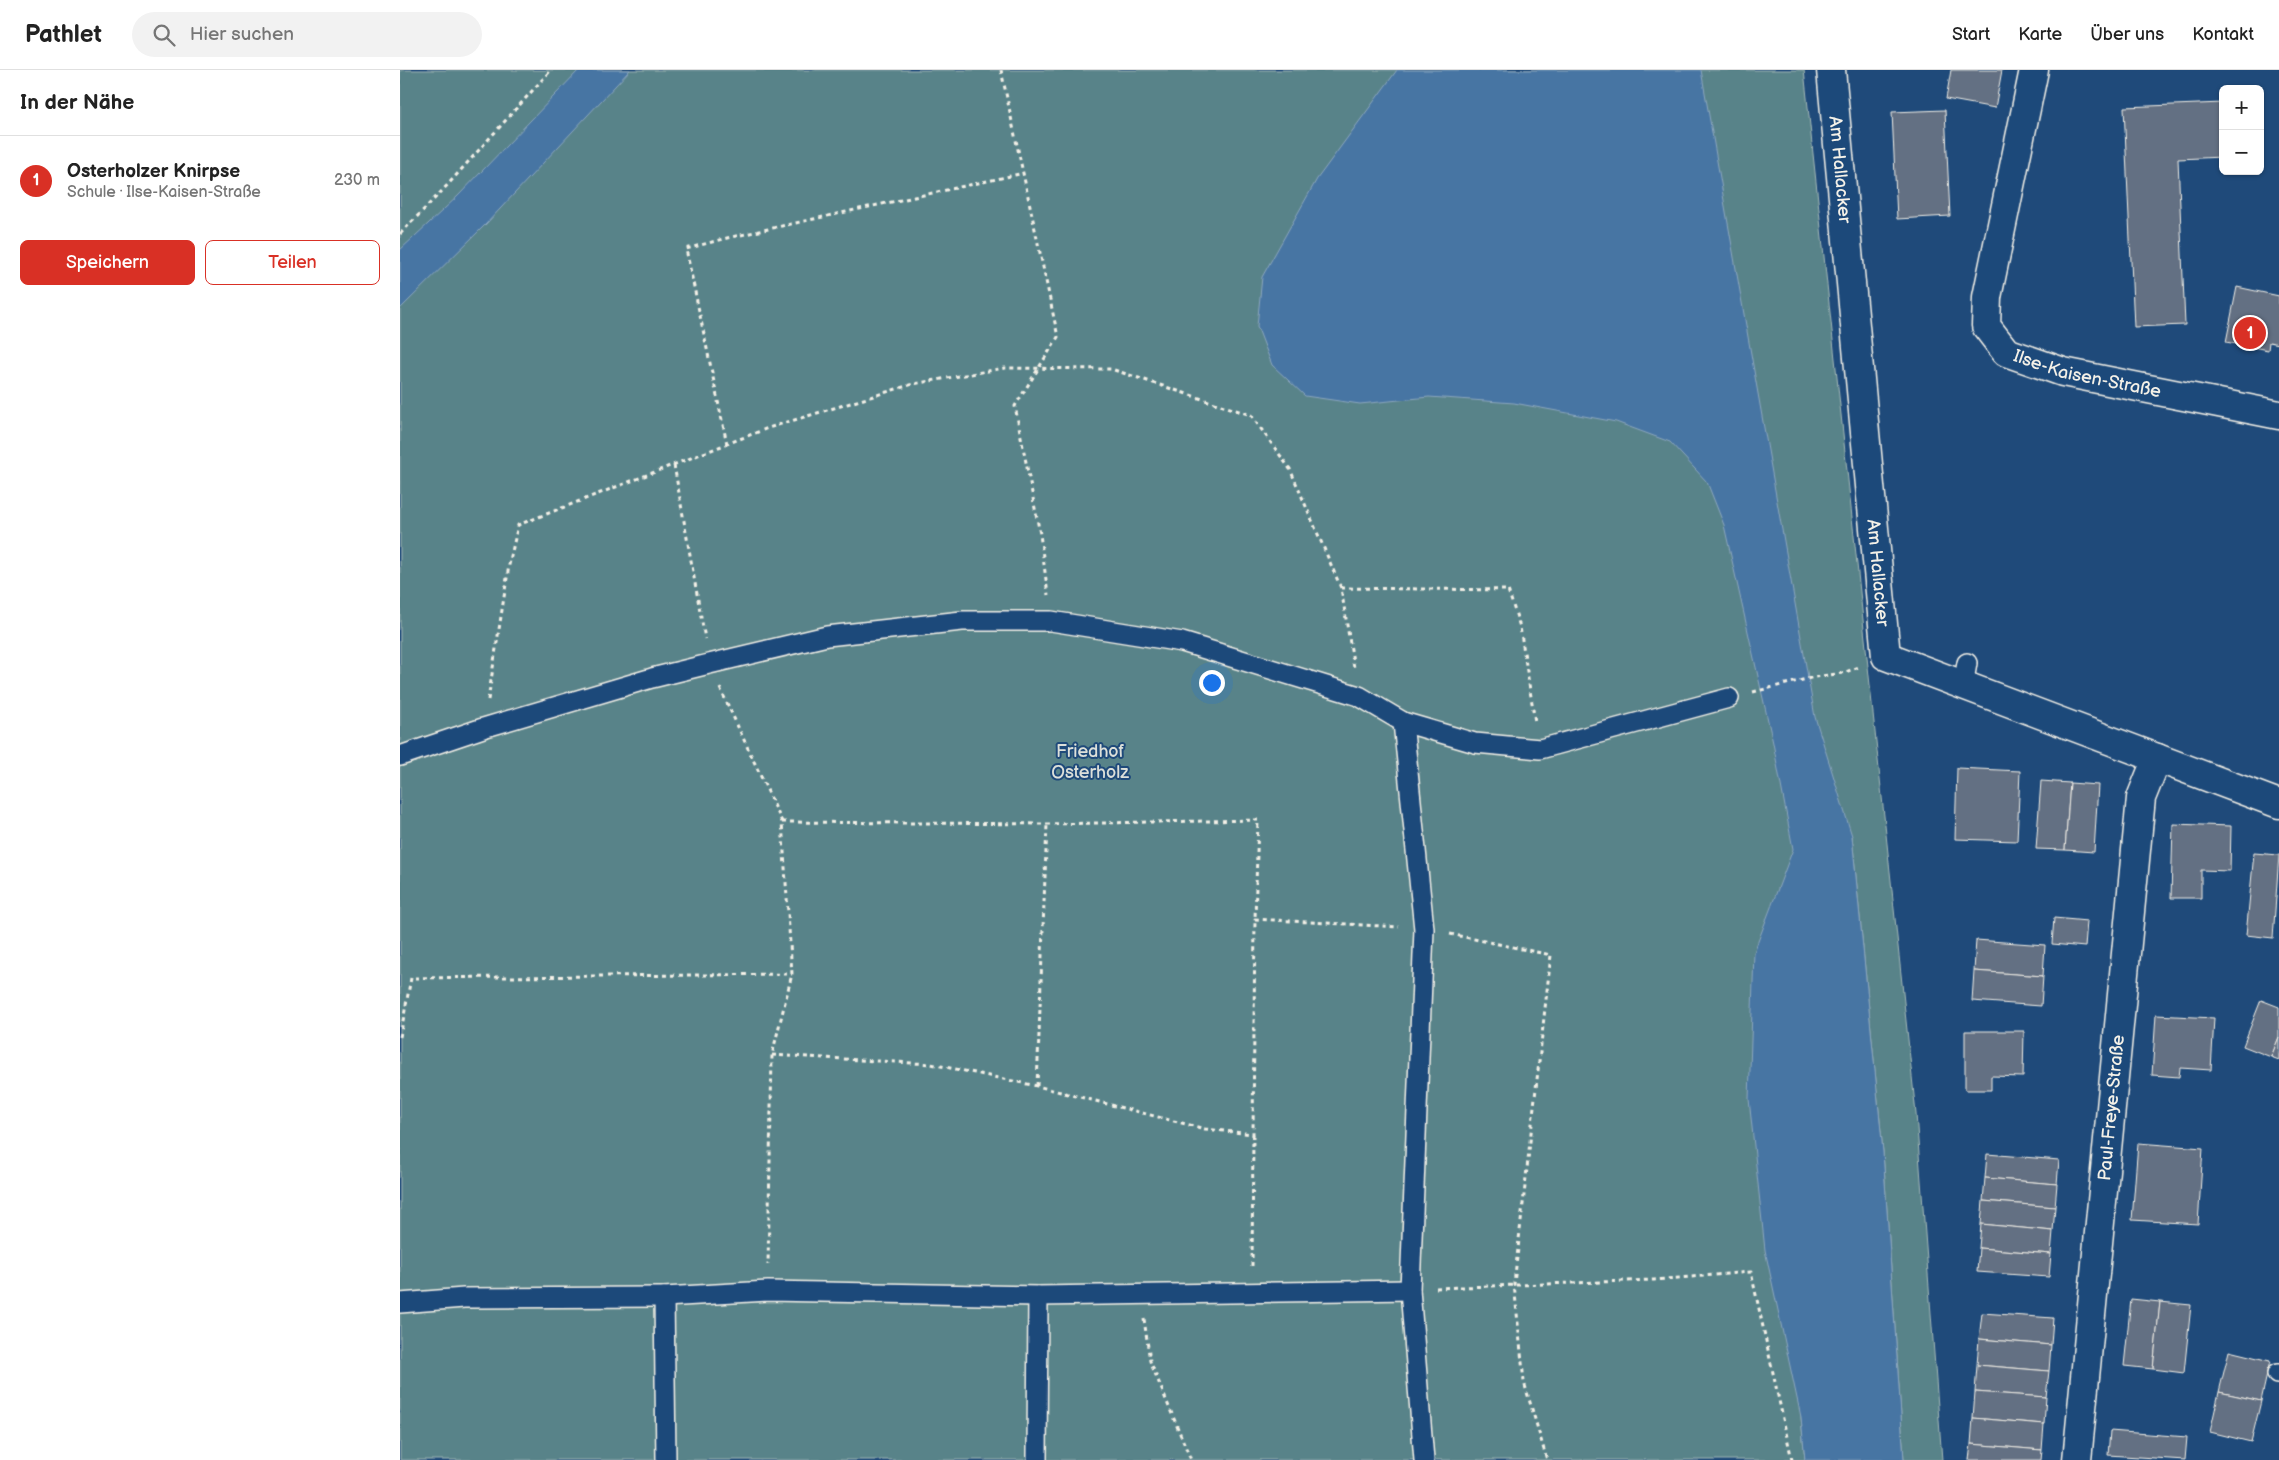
<!DOCTYPE html>
<html lang="de">
<head>
<meta charset="utf-8">
<style>
	body { margin:0; font-family:"Balsamiq Sans",sans-serif; background:#f2f2f2; color:#222 }
	.controls { position:absolute; right:15px; top:15px; display:grid; overflow:hidden; border-radius:8px; box-shadow:0 1px 4px #0004 }
	.controls button { width:45px; height:45px; display:grid; place-items:center; padding:0; border:0; border-bottom:1px solid #e0e0e0; background:#fff; color:#222; font:25px sans-serif }
	.you { position:absolute; left:811px; top:612px; width:18px; height:18px; margin:-12px; border:4px solid #fff; border-radius:50%; background:#1a73e8; box-shadow:0 0 0 8px #1a73e833 }
	.badge { display:grid; place-items:center; width:32px; height:32px; border-radius:50%; background:#d93025; color:#fff; font-size:16px; font-weight:700 }
	.pin { position:absolute; translate:-50% -50%; border:2px solid #fff; box-shadow:0 1px 5px #0006 }
	.list { margin:0; padding:0; list-style:none }
	h2 { display:flex; justify-content:space-between; align-items:center; height:65px; margin:0; padding:0 20px; font-size:21px }
	h2 small { font-size:16px; font-weight:400; color:#767676 }
	.list li { display:grid; grid-template-columns:32px 1fr auto; gap:15px; align-items:center; box-sizing:border-box; height:90px; padding:0 20px; border-top:1px solid #e0e0e0 }
	.list b { display:block; font-size:19px; white-space:nowrap }
	.list p { margin:0; font-size:16px; white-space:nowrap; color:#767676 }
	.list em { font-size:16px; font-style:normal; color:#767676 }
	.actions { display:flex; gap:10px; padding:15px 20px }
	.actions a { flex:1; padding:11px 0; border:1px solid #d93025; border-radius:8px; text-align:center; font-size:18px; color:#d93025 }
	.actions .main { background:#d93025; color:#fff }
	.icon { flex:none; width:28px; height:28px; fill:none; stroke:currentColor; stroke-width:2; stroke-linecap:round; stroke-linejoin:round }
	.map { position:relative; flex:none; width:1879px; height:1390px; overflow:hidden }
	header { display:flex; align-items:center; gap:30px; box-sizing:border-box; height:70px; padding:0 25px; background:#fff; border-bottom:1px solid #e0e0e0 }
	header strong { font-size:24px }
	nav { display:flex; gap:28px; margin-inline-start:auto; font-size:18px }
	.search { width:350px; height:45px; background:#f2f2f2; display:flex; align-items:center; gap:12px; box-sizing:border-box; padding:0 18px; border-radius:28px; color:#767676; font-size:19px }
	main { display:flex }
	aside { flex:1; background:#fff }
	.map>svg:first-child { display:block }
</style>
</head>
<body>
<header>
<strong>Pathlet</strong>
<div class="search"><svg class="icon" aria-label="search" viewBox="0 0 24 24"><circle cx="10" cy="10" r="6"/><path d="M15 15l6 6"/></svg>Hier suchen</div>
<nav><a>Start</a><a>Karte</a><a>Über uns</a><a>Kontakt</a></nav>
</header>
<main>
<aside>
<h2>In der Nähe<small></small></h2>
<ul class="list">
<li><span class="badge">1</span><div><b>Osterholzer Knirpse</b><p>Schule · Ilse-Kaisen-Straße</p></div><em>230 m</em></li>
</ul>
<div class="actions"><a class="main">Speichern</a><a>Teilen</a></div>
</aside>
<div class="map">
<svg width="1879" height="1390" viewBox="0 0 1879 1390">
	<rect width="100%" height="100%" fill="#1f4a7a"/>
	<filter id="ink" filterUnits="userSpaceOnUse"><feTurbulence type="fractalNoise" baseFrequency=".02" numOctaves="2"/><feDisplacementMap in="SourceGraphic" scale="10" xChannelSelector="R" yChannelSelector="G"/><feConvolveMatrix kernelMatrix="1 2 1 2 8 2 1 2 1" color-interpolation-filters="sRGB"/></filter>
	<g filter="url(#ink)">
		<!-- green -->
		<path fill="#598389" stroke="#a6bab8" d="M0,0H1404L1516,1044L1542,1390H1504L1483,1082L1452,766L1401,1347L1405,1390H0Z"/>
		<!-- water -->
		<g fill="#4775a3" stroke="#8ca7bf">
			<path d="M179,0H230L86,154L0,239V180L58,126Z"/>
			<path d="M997,0H1301L1415,647L1452,766L1483,1082L1504,1390H1405L1401,1347L1365,1180L1349,1029L1354,882L1393,779L1373,673L1324,455L1307,412L1270,372L1216,352L1114,333L1029,327L960,334L905,326L872,295L857,256L862,207L917,109Z"/>
		</g>
		<!-- building -->
		<g fill="#647083" stroke="#f4f1e8">
			<path d="M1551,0H1602L1595,38L1546,29Z"/>
			<path d="M1823,33V87L1778,89L1785,255L1734,257L1724,37Z"/>
			<path d="M1545,40L1550,146L1497,149L1492,42Z"/>
			<path d="M1837,217L1879,226V274L1869,272L1868,280L1826,272Z"/>
			<path d="M1557,698L1620,701L1617,771L1555,769Z"/>
			<path d="M1641,711L1670,713L1665,780L1636,779Z"/>
			<path d="M1670,713L1698,715L1694,782L1665,780Z"/>
			<path d="M1773,754L1831,756L1830,801L1801,800V828H1771Z"/>
			<path d="M1854,783L1879,785L1873,868L1846,865Z"/>
			<path d="M1654,848L1687,851L1685,877L1652,874Z"/>
			<path d="M1576,870L1645,875L1643,906L1574,901Z"/>
			<path d="M1574,901L1643,906L1641,936L1572,931Z"/>
			<path d="M1861,930L1879,937V967L1871,987L1843,976Z"/>
			<path d="M1756,945L1814,948L1811,1000L1780,998L1779,1007L1752,1005Z"/>
			<path d="M1565,961H1624L1623,1007L1591,1006V1020H1565Z"/>
			<path d="M1879,967V990L1871,987Z"/>
			<path d="M1738,1073L1803,1078L1798,1154L1732,1150Z"/>
			<path d="M1587,1084L1659,1090L1657,1114L1585,1108Z"/>
			<path d="M1585,1108L1657,1114L1655,1137L1583,1131Z"/>
			<path d="M1583,1131L1655,1137L1653,1161L1581,1154Z"/>
			<path d="M1581,1154L1653,1161L1651,1184L1579,1178Z"/>
			<path d="M1579,1178L1651,1184L1649,1207L1577,1202Z"/>
			<path d="M1731,1229L1760,1232L1753,1299L1724,1296Z"/>
			<path d="M1760,1232L1791,1235L1784,1303L1753,1299Z"/>
			<path d="M1582,1243L1653,1248L1651,1275L1579,1269Z"/>
			<path d="M1579,1269L1651,1275L1649,1301L1577,1295Z"/>
			<path d="M1829,1281L1870,1291L1861,1331L1819,1322Z"/>
			<path d="M1577,1295L1649,1301L1646,1327L1575,1322Z"/>
			<path d="M1575,1322L1646,1327L1644,1354L1573,1348Z"/>
			<path d="M1819,1322L1861,1331L1851,1372L1810,1362Z"/>
			<path d="M1573,1348L1644,1354L1642,1380L1571,1374Z"/>
			<path d="M1710,1361L1787,1367L1785,1390L1708,1385Z"/>
			<path d="M1571,1374L1642,1380L1641,1390H1569Z"/>
		</g>
		<g fill="none" stroke-linecap="round" stroke-linejoin="round">
			<!-- lane casing -->
			<g stroke="#f4f1e8" stroke-width="22">
				<g id="lane">
					<path d="M1563,616L1567,593"/>
					<path d="M1003,652L1024,859L1010,1220L1024,1390"/>
					<path d="M0,686L83,658L252,608L309,594L427,566L562,551H651L782,572L959,626L1003,652L1075,673L1140,679L1329,628"/>
					<path d="M0,1233L64,1228L264,1227"/>
					<path d="M1877,1304H1879"/>
					<path d="M266,1390L264,1227L368,1221L638,1226L1010,1220"/>
					<path d="M637,1390L638,1226"/>
				</g>
			</g>
			<!-- street casing -->
			<g stroke="#f4f1e8" stroke-width="31">
				<g id="street">
					<path id="s1" d="M1431,0L1486,586L1879,734"/>
					<path id="s2" d="M1634,0L1587,227L1586,256L1606,282L1663,302L1879,345"/>
					<path id="s3" d="M1677,1390L1741,728L1757,688"/>
				</g>
			</g>
			<!-- path -->
			<g stroke="#f4f1e8" stroke-width="3" stroke-dasharray="4 4" stroke-linecap="butt">
				<path d="M601,0L658,267L615,336L640,464L648,525"/>
				<path d="M0,164L42,121L151,0"/>
				<path d="M327,374L286,179L327,168L624,103"/>
				<path d="M274,395L305,569"/>
				<path d="M941,518L1108,520L1120,557L1135,652"/>
				<path d="M320,618L382,752L392,904L372,985L368,1195"/>
				<path d="M1353,622L1415,607L1443,603L1459,597"/>
				<path d="M88,630L109,495L118,455L368,358L513,314L605,298L711,299L851,345L890,399L941,518L954,598"/>
				<path d="M382,752L647,754L858,750L855,849"/>
				<path d="M1050,864L1151,885L1114,1214L1124,1312L1147,1390"/>
				<path d="M0,967L11,908L392,904"/>
				<path d="M372,985L531,994L637,1016L805,1059L853,1064L855,849L999,857"/>
				<path d="M637,1016L647,754"/>
				<path d="M852,1196L853,1064"/>
				<path d="M1036,1218L1254,1210L1351,1202L1392,1390"/>
				<path d="M744,1249L750,1291L791,1390"/>
			</g>
			<!-- lane -->
			<use href="#lane" stroke="#1f4a7a" stroke-width="19"/>
			<!-- street -->
			<use href="#street" stroke="#1f4a7a" stroke-width="28"/>
		</g>
	</g>
	<g text-anchor="middle" dominant-baseline="central" stroke-width="4" stroke-linejoin="round" paint-order="stroke">
		<!-- street labels -->
		<g font-size="18" fill="#f4f1e8" stroke="#1f4a7a">
			<text stroke="none"><textPath href="#s1" startOffset="100">Am Hallacker</textPath></text>
			<text stroke="none"><textPath href="#s2" startOffset="378">Ilse-Kaisen-Straße</textPath></text>
			<text stroke="none"><textPath href="#s1" startOffset="505">Am Hallacker</textPath></text>
			<text stroke="none"><textPath href="#s3" startOffset="354">Paul-Freye-Straße</textPath></text>
		</g>
		<!-- park labels -->
		<g font-size="18" fill="#dde0da" stroke="#1f4a7a">
			<text x="690" y="681">Friedhof<tspan x="690" dy="21">Osterholz</tspan></text>
		</g>
	</g>
</svg>
<div class="controls">
<button>+</button>
<button>−</button>
</div>
<div class="you"></div>
<div class="pin badge" style="left:1850px;top:263px">1</div>
</div>
</main>
</body>
</html>
